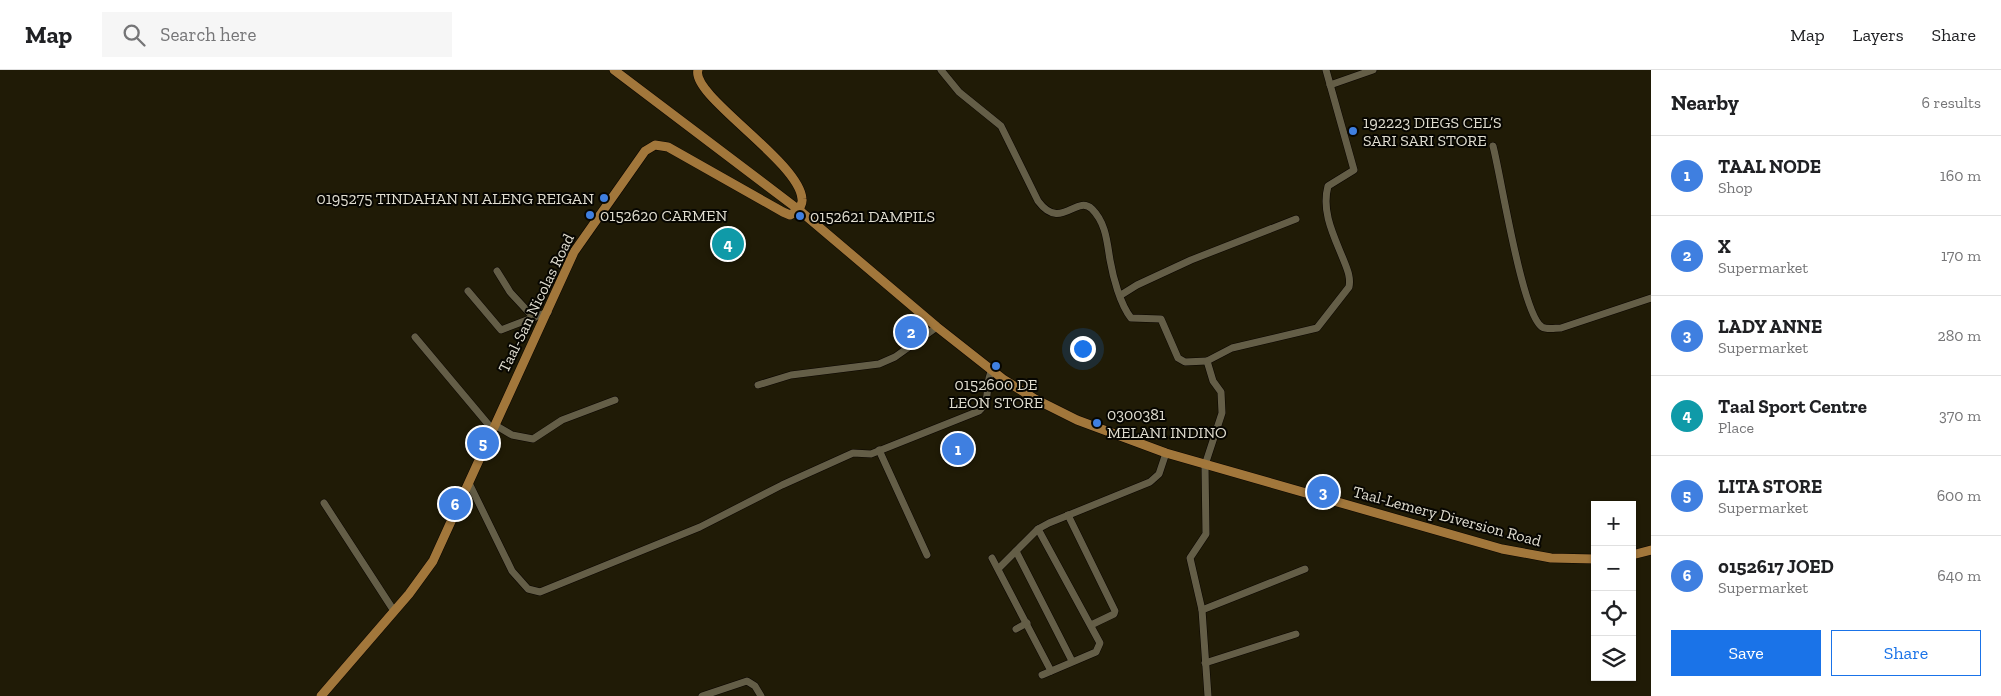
<!DOCTYPE html>
<html lang="en">
<head>
<meta charset="utf-8">
<style>
	body { margin:0; font-family:"Zilla Slab",serif; background:#f6f6f6; color:#202124 }
	.controls { position:absolute; right:15px; bottom:15px; display:grid; overflow:hidden; border-radius:0px; box-shadow:0 1px 4px #0004 }
	.controls button { width:45px; height:45px; display:grid; place-items:center; padding:0; border:0; border-bottom:1px solid #e0e0e0; background:#fff; color:#202124; font:25px sans-serif }
	.you { position:absolute; left:1082px; top:278px; width:18px; height:18px; margin:-12px; border:4px solid #fff; border-radius:50%; background:#1a73e8; box-shadow:0 0 0 8px #1a73e833 }
	.badge { display:grid; place-items:center; width:32px; height:32px; border-radius:50%; background:#1a73e8; color:#fff; font-size:16px; font-weight:700 }
	.pin { position:absolute; translate:-50% -50%; border:2px solid #fff; box-shadow:0 1px 5px #0006 }
	.list { margin:0; padding:0; list-style:none }
	h2 { display:flex; justify-content:space-between; align-items:center; height:65px; margin:0; padding:0 20px; font-size:21px }
	h2 small { font-size:16px; font-weight:400; color:#757577 }
	.list li { display:grid; grid-template-columns:32px 1fr auto; gap:15px; align-items:center; box-sizing:border-box; height:80px; padding:0 20px; border-top:1px solid #e0e0e0 }
	.list b { display:block; font-size:19px; white-space:nowrap }
	.list p { margin:0; font-size:16px; white-space:nowrap; color:#757577 }
	.list em { font-size:16px; font-style:normal; color:#757577 }
	.actions { display:flex; gap:10px; padding:15px 20px }
	.actions a { flex:1; padding:11px 0; border:1px solid #1a73e8; border-radius:0px; text-align:center; font-size:18px; color:#1a73e8 }
	.actions .main { background:#1a73e8; color:#fff }
	.icon { flex:none; width:28px; height:28px; fill:none; stroke:currentColor; stroke-width:2; stroke-linecap:round; stroke-linejoin:round }
	.map { position:relative; flex:none; width:1651px; height:626px; overflow:hidden }
	header { display:flex; align-items:center; gap:30px; box-sizing:border-box; height:70px; padding:0 25px; background:#fff; border-bottom:1px solid #e0e0e0 }
	header strong { font-size:24px }
	nav { display:flex; gap:28px; margin-inline-start:auto; font-size:18px }
	.search { width:350px; height:45px; background:#f6f6f6; display:flex; align-items:center; gap:12px; box-sizing:border-box; padding:0 18px; border-radius:0px; color:#757577; font-size:19px }
	main { display:flex }
	aside { flex:1; background:#fff }
	.map>svg:first-child { display:block }
</style>
</head>
<body>
<header>
<strong>Map</strong>
<div class="search"><svg class="icon" aria-label="search" viewBox="0 0 24 24"><circle cx="10" cy="10" r="6"/><path d="M15 15l6 6"/></svg>Search here</div>
<nav><a>Map</a><a>Layers</a><a>Share</a></nav>
</header>
<main>
<div class="map">
<svg width="1651" height="626" viewBox="0 0 1651 626">
	<rect width="100%" height="100%" fill="#201b06"/>
	<g fill="none" stroke-linecap="round" stroke-linejoin="round">
		<!-- minor casing -->
		<g stroke="#0a0500" stroke-width="8">
			<g id="minor">
				<path d="M941,0L959,22L1001,56L1038,131C1061,162 1076,124 1092,139C1106,153 1107,172 1110,190C1113,207 1120,234 1131,248L1161,249L1178,288L1185,292L1207,291"/>
				<path d="M1330,15L1373,0"/>
				<path d="M1493,76C1501,106 1522,244 1542,257C1547,260 1555,258 1561,258L1651,228"/>
				<path d="M497,201L510,222L534,248"/>
				<path d="M468,221L501,260L548,242"/>
				<path d="M1121,225L1137,215L1191,190L1296,149"/>
				<path d="M415,267L493,360"/>
				<path d="M758,315L791,305L879,294L895,287L937,257"/>
				<path d="M495,355L512,365L533,369L562,350L615,330"/>
				<path d="M879,380L927,485"/>
				<path d="M469,413L512,501L528,519L540,522L700,457L782,415L853,383L871,384L979,341C992,330 984,314 992,300"/>
				<path d="M324,433L394,541"/>
				<path d="M1068,445L1115,541L1114,544L1091,555"/>
				<path d="M1038,459L1100,573L1096,582L1042,605"/>
				<path d="M1016,481L1072,591"/>
				<path d="M992,488L1051,601"/>
				<path d="M999,498L1038,459L1049,453L1150,412L1159,404L1166,383"/>
				<path d="M1202,540L1305,499"/>
				<path d="M1016,559L1027,553"/>
				<path d="M1205,593L1296,564"/>
				<path d="M702,626L747,611L755,616L761,626"/>
				<path d="M1208,626L1202,540L1190,488L1206,464L1205,395L1222,343L1221,322L1213,311L1207,291L1232,278L1317,258L1349,217C1351,207 1347,199 1344,191C1334,166 1321,142 1328,116L1354,100L1326,0"/>
			</g>
		</g>
		<!-- major casing -->
		<g stroke="#0a0500" stroke-width="10">
			<g id="major">
				<path d="M614,0L799,140L937,257L1003,309L1035,329L1077,350L1166,383L1502,479L1551,488L1595,489"/>
				<path d="M1632,485L1651,480"/>
				<path d="M321,626L409,524L433,491L574,182L645,81L655,75L668,77L783,142L790,145L799,140C800,136 803,133 802,129C800,92 690,25 698,0"/>
			</g>
		</g>
		<!-- minor -->
		<use href="#minor" stroke="#645e47" stroke-width="7"/>
		<!-- major -->
		<use href="#major" stroke="#a2773b" stroke-width="9"/>
	</g>
	<!-- markers -->
	<g fill="#3f7fe0" stroke="#070601" stroke-width="2">
		<circle cx="1353" cy="61" r="5"/>
		<circle cx="604" cy="128" r="5"/>
		<circle cx="590" cy="145" r="5"/>
		<circle cx="800" cy="146" r="5"/>
		<circle cx="996" cy="296" r="5"/>
		<circle cx="1097" cy="353" r="5"/>
	</g>
	<g text-anchor="middle" dominant-baseline="central" stroke-width="4" stroke-linejoin="round" paint-order="stroke">
		<!-- poi labels -->
		<g font-size="16" fill="#e0ddd0" stroke="#070601" text-anchor="start">
			<text x="1363" y="52">192223 DIEGS CEL’S<tspan x="1363" dy="18">SARI SARI STORE</tspan></text>
			<text x="594" y="128" text-anchor="end">0195275 TINDAHAN NI ALENG REIGAN</text>
			<text x="600" y="145">0152620 CARMEN</text>
			<text x="810" y="146">0152621 DAMPILS</text>
			<text x="996" y="314" text-anchor="middle">0152600 DE<tspan x="996" dy="18">LEON STORE</tspan></text>
			<text x="1107" y="344">0300381<tspan x="1107" dy="18">MELANI INDINO</tspan></text>
		</g>
		<!-- street labels -->
		<g font-size="16" fill="#e0ddd0" stroke="#070601">
			<text transform="translate(536 233) rotate(-64)">Taal-San Nicolas Road</text>
			<text transform="translate(1447 446) rotate(15)">Taal-Lemery Diversion Road</text>
		</g>
	</g>
</svg>
<div class="controls">
<button>+</button>
<button>−</button>
<button><svg class="icon" aria-label="locate" viewBox="0 0 24 24"><circle cx="12" cy="12" r="6"/><path d="M12 2v4M12 18v4M2 12h4M18 12h4"/></svg></button>
<button><svg class="icon" aria-label="layers" viewBox="0 0 24 24"><path d="M12 4l9 5-9 5-9-5zM3 14l9 5 9-5"/></svg></button>
</div>
<div class="you"></div>
<div class="pin badge" style="left:958px;top:379px;background:#3f7fe0">1</div>
<div class="pin badge" style="left:911px;top:262px;background:#3f7fe0">2</div>
<div class="pin badge" style="left:1323px;top:422px;background:#3f7fe0">3</div>
<div class="pin badge" style="left:728px;top:174px;background:#0f9aa8">4</div>
<div class="pin badge" style="left:483px;top:373px;background:#3f7fe0">5</div>
<div class="pin badge" style="left:455px;top:434px;background:#3f7fe0">6</div>
</div>
<aside>
<h2>Nearby<small>6 results</small></h2>
<ul class="list">
<li><span class="badge" style="background:#3f7fe0">1</span><div><b>TAAL NODE</b><p>Shop</p></div><em>160 m</em></li>
<li><span class="badge" style="background:#3f7fe0">2</span><div><b>X</b><p>Supermarket</p></div><em>170 m</em></li>
<li><span class="badge" style="background:#3f7fe0">3</span><div><b>LADY ANNE</b><p>Supermarket</p></div><em>280 m</em></li>
<li><span class="badge" style="background:#0f9aa8">4</span><div><b>Taal Sport Centre</b><p>Place</p></div><em>370 m</em></li>
<li><span class="badge" style="background:#3f7fe0">5</span><div><b>LITA STORE</b><p>Supermarket</p></div><em>600 m</em></li>
<li><span class="badge" style="background:#3f7fe0">6</span><div><b>0152617 JOED</b><p>Supermarket</p></div><em>640 m</em></li>
</ul>
<div class="actions"><a class="main">Save</a><a>Share</a></div>
</aside>
</main>
</body>
</html>
